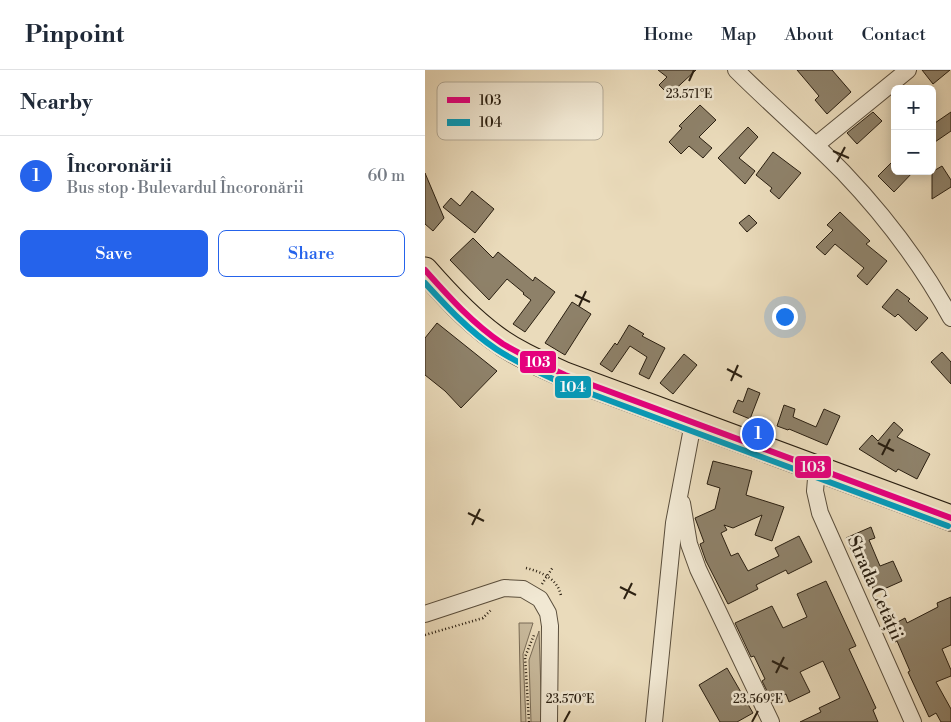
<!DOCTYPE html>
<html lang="en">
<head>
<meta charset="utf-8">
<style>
	body { margin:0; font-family:"Libre Bodoni",serif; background:#f2f2f3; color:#1f2937 }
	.controls { position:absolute; right:15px; top:15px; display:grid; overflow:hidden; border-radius:8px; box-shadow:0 2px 12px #0003 }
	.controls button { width:45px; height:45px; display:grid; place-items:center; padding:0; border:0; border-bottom:1px solid #e0e1e3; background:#fff; color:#1f2937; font:25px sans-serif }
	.you { position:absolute; left:359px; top:246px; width:18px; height:18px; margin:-12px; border:4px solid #fff; border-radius:50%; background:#1a73e8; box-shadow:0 0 0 8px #1a73e833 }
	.badge { display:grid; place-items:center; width:32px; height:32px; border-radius:50%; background:#2563eb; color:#fff; font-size:16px; font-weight:700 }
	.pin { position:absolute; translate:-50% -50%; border:2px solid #fff; box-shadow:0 1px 5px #0006 }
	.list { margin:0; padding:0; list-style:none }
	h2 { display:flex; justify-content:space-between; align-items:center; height:65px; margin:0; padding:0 20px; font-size:21px }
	h2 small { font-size:16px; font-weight:400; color:#747a83 }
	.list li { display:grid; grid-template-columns:32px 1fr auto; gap:15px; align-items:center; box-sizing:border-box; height:80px; padding:0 20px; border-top:1px solid #e0e1e3 }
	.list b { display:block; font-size:19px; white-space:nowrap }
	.list p { margin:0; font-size:16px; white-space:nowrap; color:#747a83 }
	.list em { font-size:16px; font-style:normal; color:#747a83 }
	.actions { display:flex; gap:10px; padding:15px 20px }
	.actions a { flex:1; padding:11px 0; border:1px solid #2563eb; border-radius:8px; text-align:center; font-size:18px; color:#2563eb }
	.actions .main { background:#2563eb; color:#fff }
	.map { position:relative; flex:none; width:526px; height:652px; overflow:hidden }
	header { display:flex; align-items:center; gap:30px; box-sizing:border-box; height:70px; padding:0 25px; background:#fff; border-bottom:1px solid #e0e1e3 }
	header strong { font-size:24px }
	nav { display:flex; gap:28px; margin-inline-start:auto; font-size:18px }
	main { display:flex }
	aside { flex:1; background:#fff }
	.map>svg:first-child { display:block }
</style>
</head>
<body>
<header>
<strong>Pinpoint</strong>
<nav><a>Home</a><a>Map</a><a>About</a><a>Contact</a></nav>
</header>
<main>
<aside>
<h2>Nearby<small></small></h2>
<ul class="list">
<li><span class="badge">1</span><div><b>Încoronării</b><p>Bus stop · Bulevardul Încoronării</p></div><em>60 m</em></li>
</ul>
<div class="actions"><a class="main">Save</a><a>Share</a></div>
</aside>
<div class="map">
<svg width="526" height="652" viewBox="0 0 526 652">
	<rect width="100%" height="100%" fill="#eadbbb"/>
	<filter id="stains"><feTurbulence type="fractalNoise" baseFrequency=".004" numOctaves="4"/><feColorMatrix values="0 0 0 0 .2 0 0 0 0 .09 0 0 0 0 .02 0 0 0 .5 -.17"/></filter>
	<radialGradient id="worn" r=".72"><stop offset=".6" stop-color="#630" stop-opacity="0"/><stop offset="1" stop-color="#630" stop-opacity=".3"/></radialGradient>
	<!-- green -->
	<g fill="#c9bb9e" stroke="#7a6d58">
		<path d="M94,553H108L98,584L101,652H96Z"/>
		<path d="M114,561L117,652H106L104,590Z"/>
	</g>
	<!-- building -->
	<g fill="#8e8169" stroke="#2a1f11">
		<path d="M233,0H271L244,25L234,15L242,7Z"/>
		<path d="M372,0H407L426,22L402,44L390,30L394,26Z"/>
		<path d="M497,0H525L508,14Z"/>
		<path d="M275,35L291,50L274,67L287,78L278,88L264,76L256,84L244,72L257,58L254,56Z"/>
		<path d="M448,42L457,51L432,74L422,63Z"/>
		<path d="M526,42V61L507,74V55Z"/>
		<path d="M323,57L333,67L314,88L330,101L320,114L293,88Z"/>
		<path d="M348,82L376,103L354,129L345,121L347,118L331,105Z"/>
		<path d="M470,89V101H489L469,122L453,106Z"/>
		<path d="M517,96L526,110V117L507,129V102Z"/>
		<path d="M0,103L19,148L8,161L0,154Z"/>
		<path d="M47,121L69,139L50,163L18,137L26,128L35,136Z"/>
		<path d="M415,142L445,171L441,174L462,191L442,215L432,206L439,198L410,174L400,185L391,177L408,160L402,155Z"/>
		<path d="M324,145L332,153L322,162L314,153Z"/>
		<path d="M48,168L68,188L73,182L108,211L110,207L130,222L100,262L88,254L106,230L98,224L99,223L82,209L64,230L25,190Z"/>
		<path d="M472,219L485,229L483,231L503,248L491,261L473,244L470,247L457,237Z"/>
		<path d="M147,232L166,244L140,285L120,273Z"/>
		<path d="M12,253L72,301L36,338L20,321L0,305V268Z"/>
		<path d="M204,255L219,264L217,266L240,278L224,309L214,304L222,287L205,276L187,302L175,294L190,273L192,275Z"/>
		<path d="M517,282L526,292V314L506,292Z"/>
		<path d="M259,284L272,295L248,324L235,313Z"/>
		<path d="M323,318L335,323L325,349L308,342L313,330L318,332Z"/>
		<path d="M359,335L370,339L368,347L391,357L399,339L415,346L402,375L364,359L363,360L352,356Z"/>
		<path d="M469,352L478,360L472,367L505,384L492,409L473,399L471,402L434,379L447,365L453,371Z"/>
		<path d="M288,391L327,401L321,425L359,437L347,471L330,465L337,445L308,458L299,455L302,460L296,463L306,486L313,483L323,501L354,486L350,478L374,466L387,492L363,504L361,500L331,515L333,519L303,534L281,491L275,474L279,472L270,448L290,439L295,418L282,414Z"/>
		<path d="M446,457L450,468L444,470L455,496L468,491L477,511L450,523L437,494L433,496L421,468Z"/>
		<path d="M401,511L431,576L424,579L451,638L448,640L453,652H375L396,642L394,638L415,628L398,591L375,602L385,622L364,632L361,624L347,631L337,611L340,609L329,586L326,587L310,553L347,536L358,558L382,547L372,524Z"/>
		<path d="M526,527V575L517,579L526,600V606L511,612L526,639V652H516L511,643L504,647L483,602L485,601L472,571L470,572L465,562L469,559L467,555L480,548L482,553L513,537L512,533Z"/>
		<path d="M302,598L328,643L312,652H295L274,615Z"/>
	</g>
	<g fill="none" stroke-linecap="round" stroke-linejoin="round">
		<!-- street casing -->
		<g stroke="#5a4e3c" stroke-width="18">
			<g id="street">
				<path d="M311,0C346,35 384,67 418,102C460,146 497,195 526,248"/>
				<path d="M391,75L483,0"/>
				<path d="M392,397L390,421L395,443L488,652"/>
				<path d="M257,433L264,474L273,499L346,652"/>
				<path d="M0,544L79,518L98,519L115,529L123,543L125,556L124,652"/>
				<path d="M229,652L249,453L268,353"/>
			</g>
		</g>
		<!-- primary casing -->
		<g stroke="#2a1f11" stroke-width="27">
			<path id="primary" d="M0,200C21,224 43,248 69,267C90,283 116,294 140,305L526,448"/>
		</g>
		<!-- path -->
		<g stroke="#2a1f11" stroke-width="2.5" stroke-dasharray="1 2.5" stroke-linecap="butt">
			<path d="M101,498C117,502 133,509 136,526"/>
			<path d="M117,514L128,497"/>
			<path d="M0,565L58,548L67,539"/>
			<path d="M104,652L100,587L109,565"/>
		</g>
		<!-- street -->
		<use href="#street" stroke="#f1e8d3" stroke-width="16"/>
		<!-- primary -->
		<use href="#primary" stroke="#eadbbb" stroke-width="25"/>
		<!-- bus-1 casing -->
		<g stroke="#f1e8d3" stroke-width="10">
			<path id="bus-1" d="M0,200C24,227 48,254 78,274C98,286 119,295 140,305L526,448"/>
		</g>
		<!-- bus-2 casing -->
		<g stroke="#f1e8d3" stroke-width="10">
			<path id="bus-2" d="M0,213C22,237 44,261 71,279C92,293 115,303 137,313L523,456"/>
		</g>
		<!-- bus-1 -->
		<use href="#bus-1" stroke="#e5007d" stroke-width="6"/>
		<!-- bus-2 -->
		<use href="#bus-2" stroke="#049bbb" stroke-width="6"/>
	</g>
	<!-- ticks -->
	<path fill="none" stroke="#2a1f11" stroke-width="2" d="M264,11L269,0M408,81L424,88M412,92L420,77M150,225L165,232M154,236L161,221M302,299L317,307M306,311L313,295M453,373L469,381M457,385L465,369M43,443L59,451M47,455L55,439M195,517L211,525M199,529L207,513M347,591L363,599M351,603L359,587M139,652L145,641M327,652L333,641"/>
	<g text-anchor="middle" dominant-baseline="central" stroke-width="5" stroke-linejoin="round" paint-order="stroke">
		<!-- street labels -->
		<g font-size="18" fill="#2a1f11" stroke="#f1e8d3">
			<text transform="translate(450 518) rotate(66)">Strada Cetății</text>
		</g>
	</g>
	<!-- legend -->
	<rect x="12" y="12" width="166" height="58" rx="8" fill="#f1e8d3" stroke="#b5ac99" stroke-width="1"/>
	<rect x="22" y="27" width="23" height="6" fill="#e5007d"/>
	<rect x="22" y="49" width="23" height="7" fill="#049bbb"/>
	<g font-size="14" fill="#2a1f11">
		<text x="54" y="35">103</text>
		<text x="54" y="57">104</text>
	</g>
	<g font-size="12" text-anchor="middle" fill="#2a1f11" stroke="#f1e8d3" stroke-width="5" stroke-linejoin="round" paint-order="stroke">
		<text x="264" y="28">23.571°E</text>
		<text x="145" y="633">23.570°E</text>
		<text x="333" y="633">23.569°E</text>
	</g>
	<g stroke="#f1e8d3" stroke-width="2">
		<rect x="94" y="280" width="38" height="24" rx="5" fill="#e5007d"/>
		<rect x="129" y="305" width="38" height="24" rx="5" fill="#049bbb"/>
		<rect x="369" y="385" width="38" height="24" rx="5" fill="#e5007d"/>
	</g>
	<g font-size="14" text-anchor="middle" font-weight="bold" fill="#fff">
		<text x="113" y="297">103</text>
		<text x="148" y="322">104</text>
		<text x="388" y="402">103</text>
	</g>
	<rect width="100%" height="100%" filter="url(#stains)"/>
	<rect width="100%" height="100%" fill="url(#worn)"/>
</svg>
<div class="controls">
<button>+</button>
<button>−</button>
</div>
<div class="you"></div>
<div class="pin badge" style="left:333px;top:364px">1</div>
</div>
</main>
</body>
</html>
